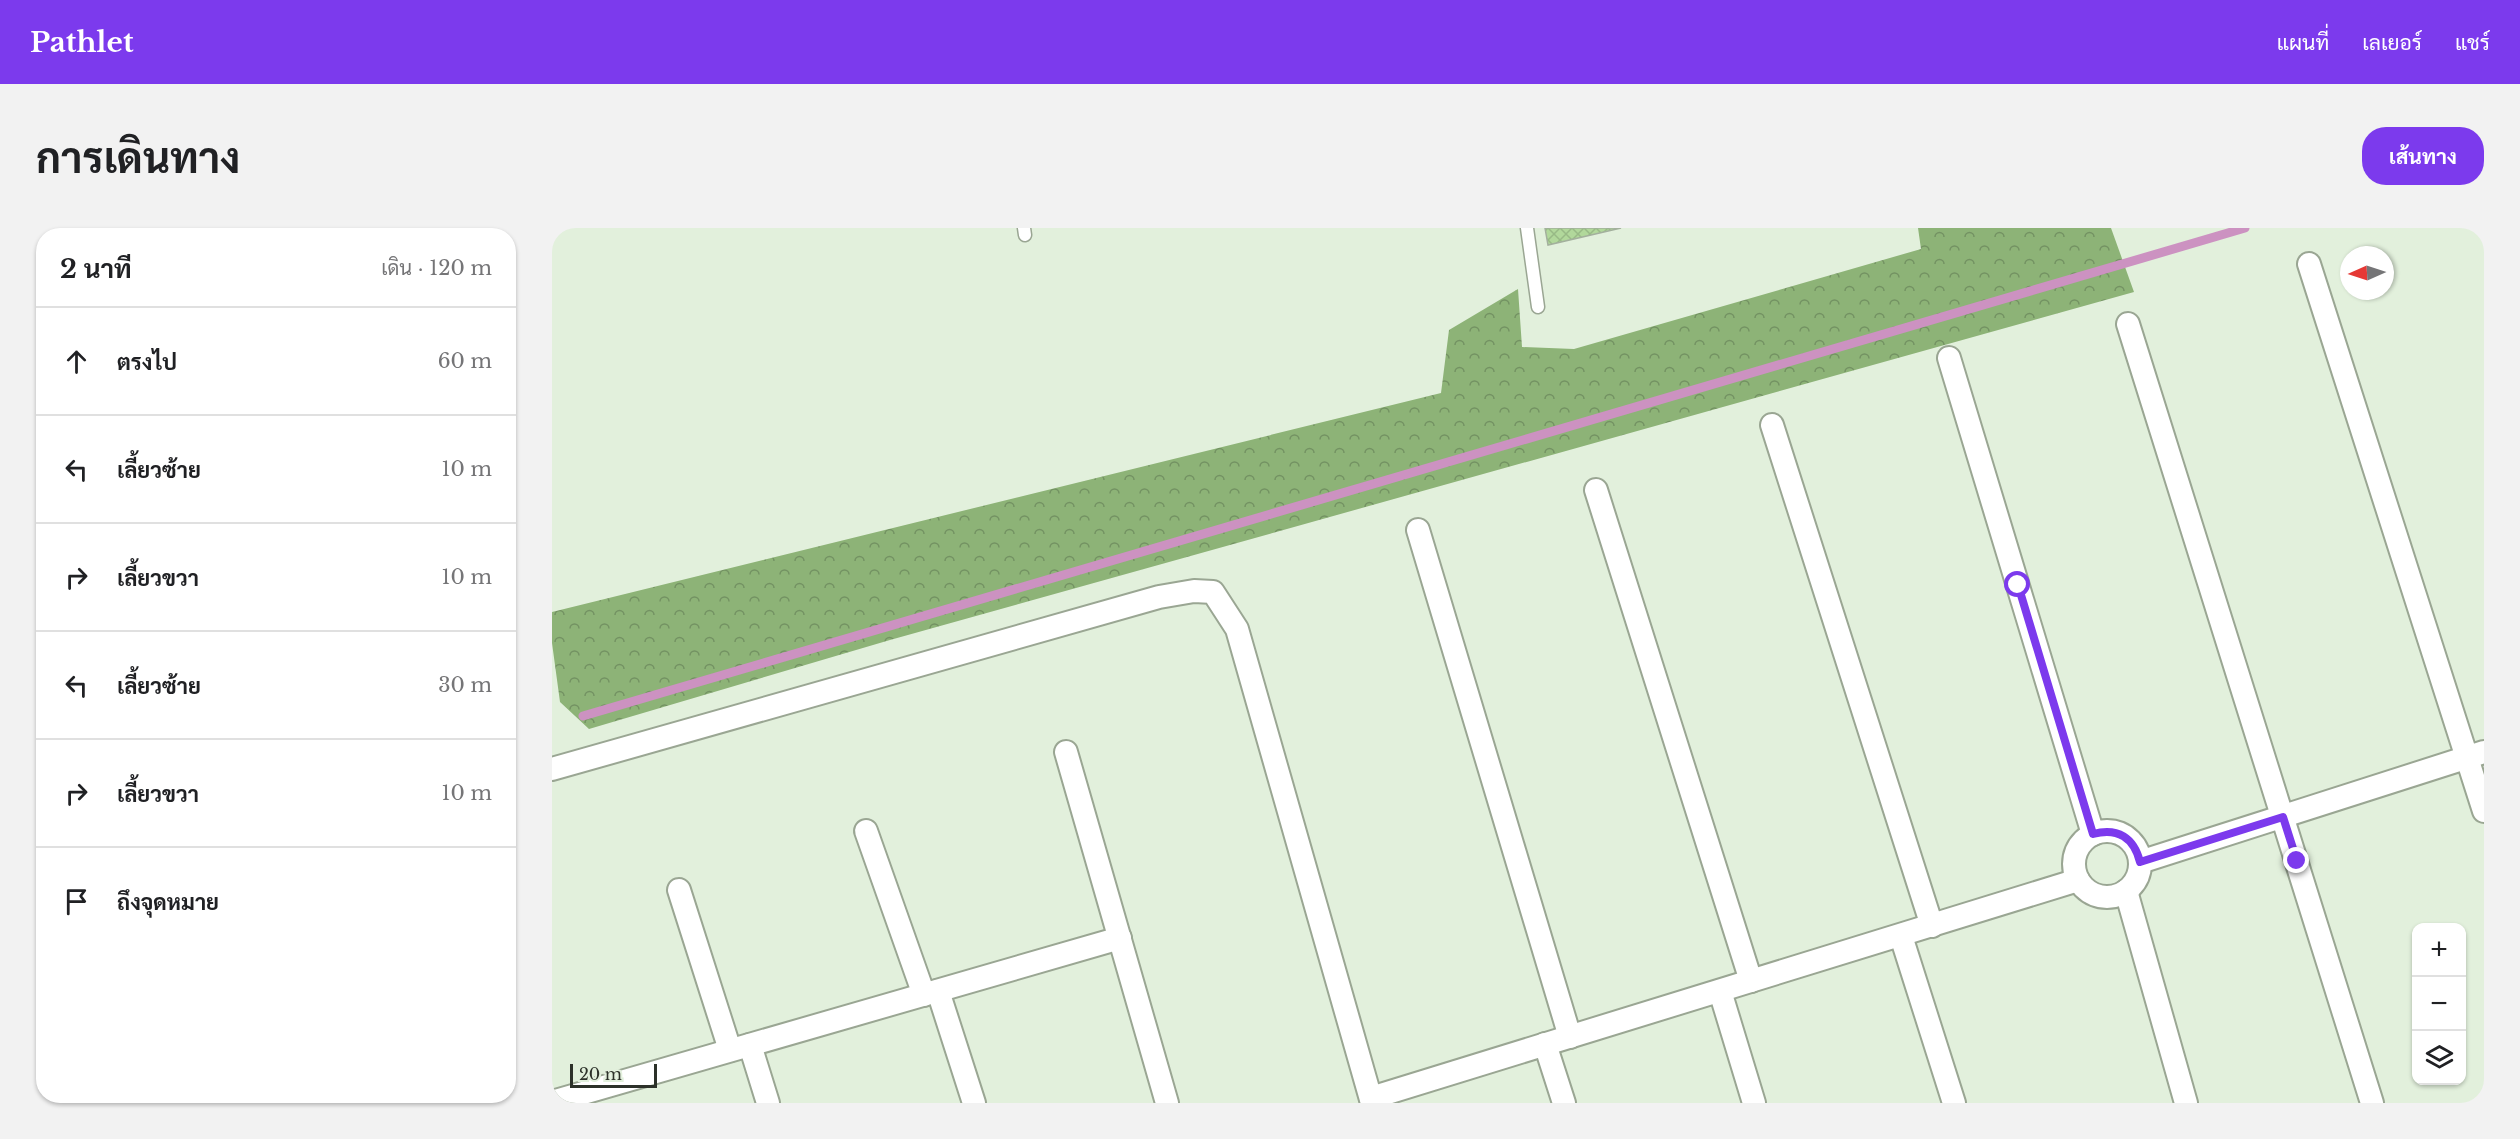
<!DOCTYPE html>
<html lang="th">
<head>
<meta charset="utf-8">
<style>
	body { margin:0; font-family:"Libre Baskerville",Sarabun,serif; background:#f2f2f2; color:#202124 }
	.controls { position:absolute; right:18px; bottom:18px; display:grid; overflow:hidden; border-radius:12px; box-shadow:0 2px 4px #0004 }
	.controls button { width:54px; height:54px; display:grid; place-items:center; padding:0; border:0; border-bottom:2px solid #e0e0e0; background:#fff; color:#202124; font:30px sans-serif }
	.compass { position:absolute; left:1788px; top:18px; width:54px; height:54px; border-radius:50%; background:#fff; box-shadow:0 2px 4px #0004; rotate:267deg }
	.scale { position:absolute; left:18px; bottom:15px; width:87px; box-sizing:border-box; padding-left:6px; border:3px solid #2c3129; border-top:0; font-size:16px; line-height:21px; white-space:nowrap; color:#2c3129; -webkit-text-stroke:4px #e2f0dc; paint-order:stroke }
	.stop { position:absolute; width:18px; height:18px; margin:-14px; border:4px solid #7c3aed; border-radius:50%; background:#fff }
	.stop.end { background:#7c3aed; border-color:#fff; box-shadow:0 2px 6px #0008 }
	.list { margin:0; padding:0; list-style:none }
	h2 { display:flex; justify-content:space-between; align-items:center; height:78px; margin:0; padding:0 24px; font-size:26px }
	h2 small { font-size:20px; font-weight:400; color:#757577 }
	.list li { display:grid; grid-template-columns:39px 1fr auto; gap:18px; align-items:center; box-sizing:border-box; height:108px; padding:0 24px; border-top:2px solid #e0e0e0 }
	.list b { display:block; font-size:22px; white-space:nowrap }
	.list em { font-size:20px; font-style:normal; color:#757577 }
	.icon { flex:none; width:33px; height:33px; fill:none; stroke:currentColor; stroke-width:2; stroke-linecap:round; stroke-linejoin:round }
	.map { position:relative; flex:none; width:1932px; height:875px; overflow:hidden; border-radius:24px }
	header { display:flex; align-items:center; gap:36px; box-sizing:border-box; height:84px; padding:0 30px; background:#7c3aed; color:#fff }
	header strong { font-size:28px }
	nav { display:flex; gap:33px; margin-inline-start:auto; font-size:21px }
	.intro { display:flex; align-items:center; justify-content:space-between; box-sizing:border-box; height:144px; padding:0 36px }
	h1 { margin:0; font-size:42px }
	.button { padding:15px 27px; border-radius:24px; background:#7c3aed; color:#fff; font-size:21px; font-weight:700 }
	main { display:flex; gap:36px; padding:0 36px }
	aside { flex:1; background:#fff; border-radius:24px; box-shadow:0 2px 4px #0004 }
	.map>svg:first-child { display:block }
</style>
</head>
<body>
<header>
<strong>Pathlet</strong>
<nav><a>แผนที่</a><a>เลเยอร์</a><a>แชร์</a></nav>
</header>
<div class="intro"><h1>การเดินทาง</h1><a class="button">เส้นทาง</a></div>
<main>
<aside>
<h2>2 นาที<small>เดิน · 120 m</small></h2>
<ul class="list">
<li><svg class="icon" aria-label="ahead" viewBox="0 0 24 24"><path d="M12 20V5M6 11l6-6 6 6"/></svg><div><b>ตรงไป</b></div><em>60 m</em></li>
<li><svg class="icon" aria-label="left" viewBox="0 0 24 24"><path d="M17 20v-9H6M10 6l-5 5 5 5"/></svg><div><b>เลี้ยวซ้าย</b></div><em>10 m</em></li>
<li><svg class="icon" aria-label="right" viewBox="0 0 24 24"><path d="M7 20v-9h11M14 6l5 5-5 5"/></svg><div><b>เลี้ยวขวา</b></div><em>10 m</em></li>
<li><svg class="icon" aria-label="left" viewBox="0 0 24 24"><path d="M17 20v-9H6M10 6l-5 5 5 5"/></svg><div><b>เลี้ยวซ้าย</b></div><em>30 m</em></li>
<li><svg class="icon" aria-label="right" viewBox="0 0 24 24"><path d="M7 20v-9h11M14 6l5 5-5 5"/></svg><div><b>เลี้ยวขวา</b></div><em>10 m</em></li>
<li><svg class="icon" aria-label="arrive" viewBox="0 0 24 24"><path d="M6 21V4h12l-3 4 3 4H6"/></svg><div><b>ถึงจุดหมาย</b></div></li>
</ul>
</aside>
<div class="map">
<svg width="1932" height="875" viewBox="0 0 1932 875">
	<defs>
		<pattern id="forest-crowns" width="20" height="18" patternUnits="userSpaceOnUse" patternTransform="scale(1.5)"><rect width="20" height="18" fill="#8db377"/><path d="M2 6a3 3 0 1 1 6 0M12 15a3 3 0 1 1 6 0" fill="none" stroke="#739262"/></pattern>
		<pattern id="building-cross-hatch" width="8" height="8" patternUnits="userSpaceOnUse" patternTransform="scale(1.5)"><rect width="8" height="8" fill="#b1d89b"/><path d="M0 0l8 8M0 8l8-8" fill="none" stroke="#98ba86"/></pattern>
	</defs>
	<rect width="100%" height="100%" fill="#e2f0dc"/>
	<!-- forest -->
	<path fill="url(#forest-crowns)" d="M1366,0H1559L1582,64L338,412L37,501L8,474L0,415V384L889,165L897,102L966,61L970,119L1022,121L1369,21Z"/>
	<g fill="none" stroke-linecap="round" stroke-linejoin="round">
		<!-- stream -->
		<path stroke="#cc92c1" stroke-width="9" d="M31,488L1693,0"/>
	</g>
	<!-- building -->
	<path fill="url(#building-cross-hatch)" stroke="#a3b09d" stroke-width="1.5" d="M993,0H1069L996,17Z"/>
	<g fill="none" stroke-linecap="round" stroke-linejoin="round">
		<!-- service casing -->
		<g stroke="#9aa693" stroke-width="15">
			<g id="service">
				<path d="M472,0L473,7"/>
				<path d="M975,0L986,79"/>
			</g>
		</g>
		<!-- minor casing -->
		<g stroke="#9aa693" stroke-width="26">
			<g id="minor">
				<path d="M1757,36L1932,583"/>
				<path d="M1576,96L1820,875"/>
				<path d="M1397,130L1541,606"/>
				<path d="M1220,197L1380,698"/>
				<path d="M1044,262L1199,753"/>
				<path d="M866,302L1018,809"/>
				<path d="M514,524L615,875"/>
				<path d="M0,541L607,369L642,363L661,364L685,401L820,875"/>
				<circle cx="1555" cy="636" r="33"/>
				<path d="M314,603L372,767"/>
				<path d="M1588,634L1932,524"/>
				<path d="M127,662L178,822"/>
				<path d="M1574,663L1634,875"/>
				<path d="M1349,708L1402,875"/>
				<path d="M386,763L422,875"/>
				<path d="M1168,763L1202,875"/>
				<path d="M993,816L1012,875"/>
				<path d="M198,817L216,875"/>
				<path d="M819,870L1526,652"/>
				<path d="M0,874L568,710"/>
			</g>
		</g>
		<!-- service -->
		<use href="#service" stroke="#fff" stroke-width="12"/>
		<!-- minor -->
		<use href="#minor" stroke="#fff" stroke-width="22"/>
	</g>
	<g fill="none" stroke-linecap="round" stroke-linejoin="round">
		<!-- route -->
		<path stroke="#7c3aed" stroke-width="8" d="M1466,357L1541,606C1566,599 1582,610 1588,634L1731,589L1745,633"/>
	</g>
</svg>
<div class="controls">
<button>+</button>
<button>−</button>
<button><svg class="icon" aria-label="layers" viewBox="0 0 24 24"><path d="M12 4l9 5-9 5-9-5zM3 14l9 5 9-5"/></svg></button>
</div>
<svg class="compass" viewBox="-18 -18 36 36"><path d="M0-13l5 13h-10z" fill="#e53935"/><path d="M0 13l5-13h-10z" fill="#757577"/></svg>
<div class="scale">20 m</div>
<div class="stop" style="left:1466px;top:357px"></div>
<div class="stop end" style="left:1745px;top:633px"></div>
</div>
</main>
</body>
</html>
